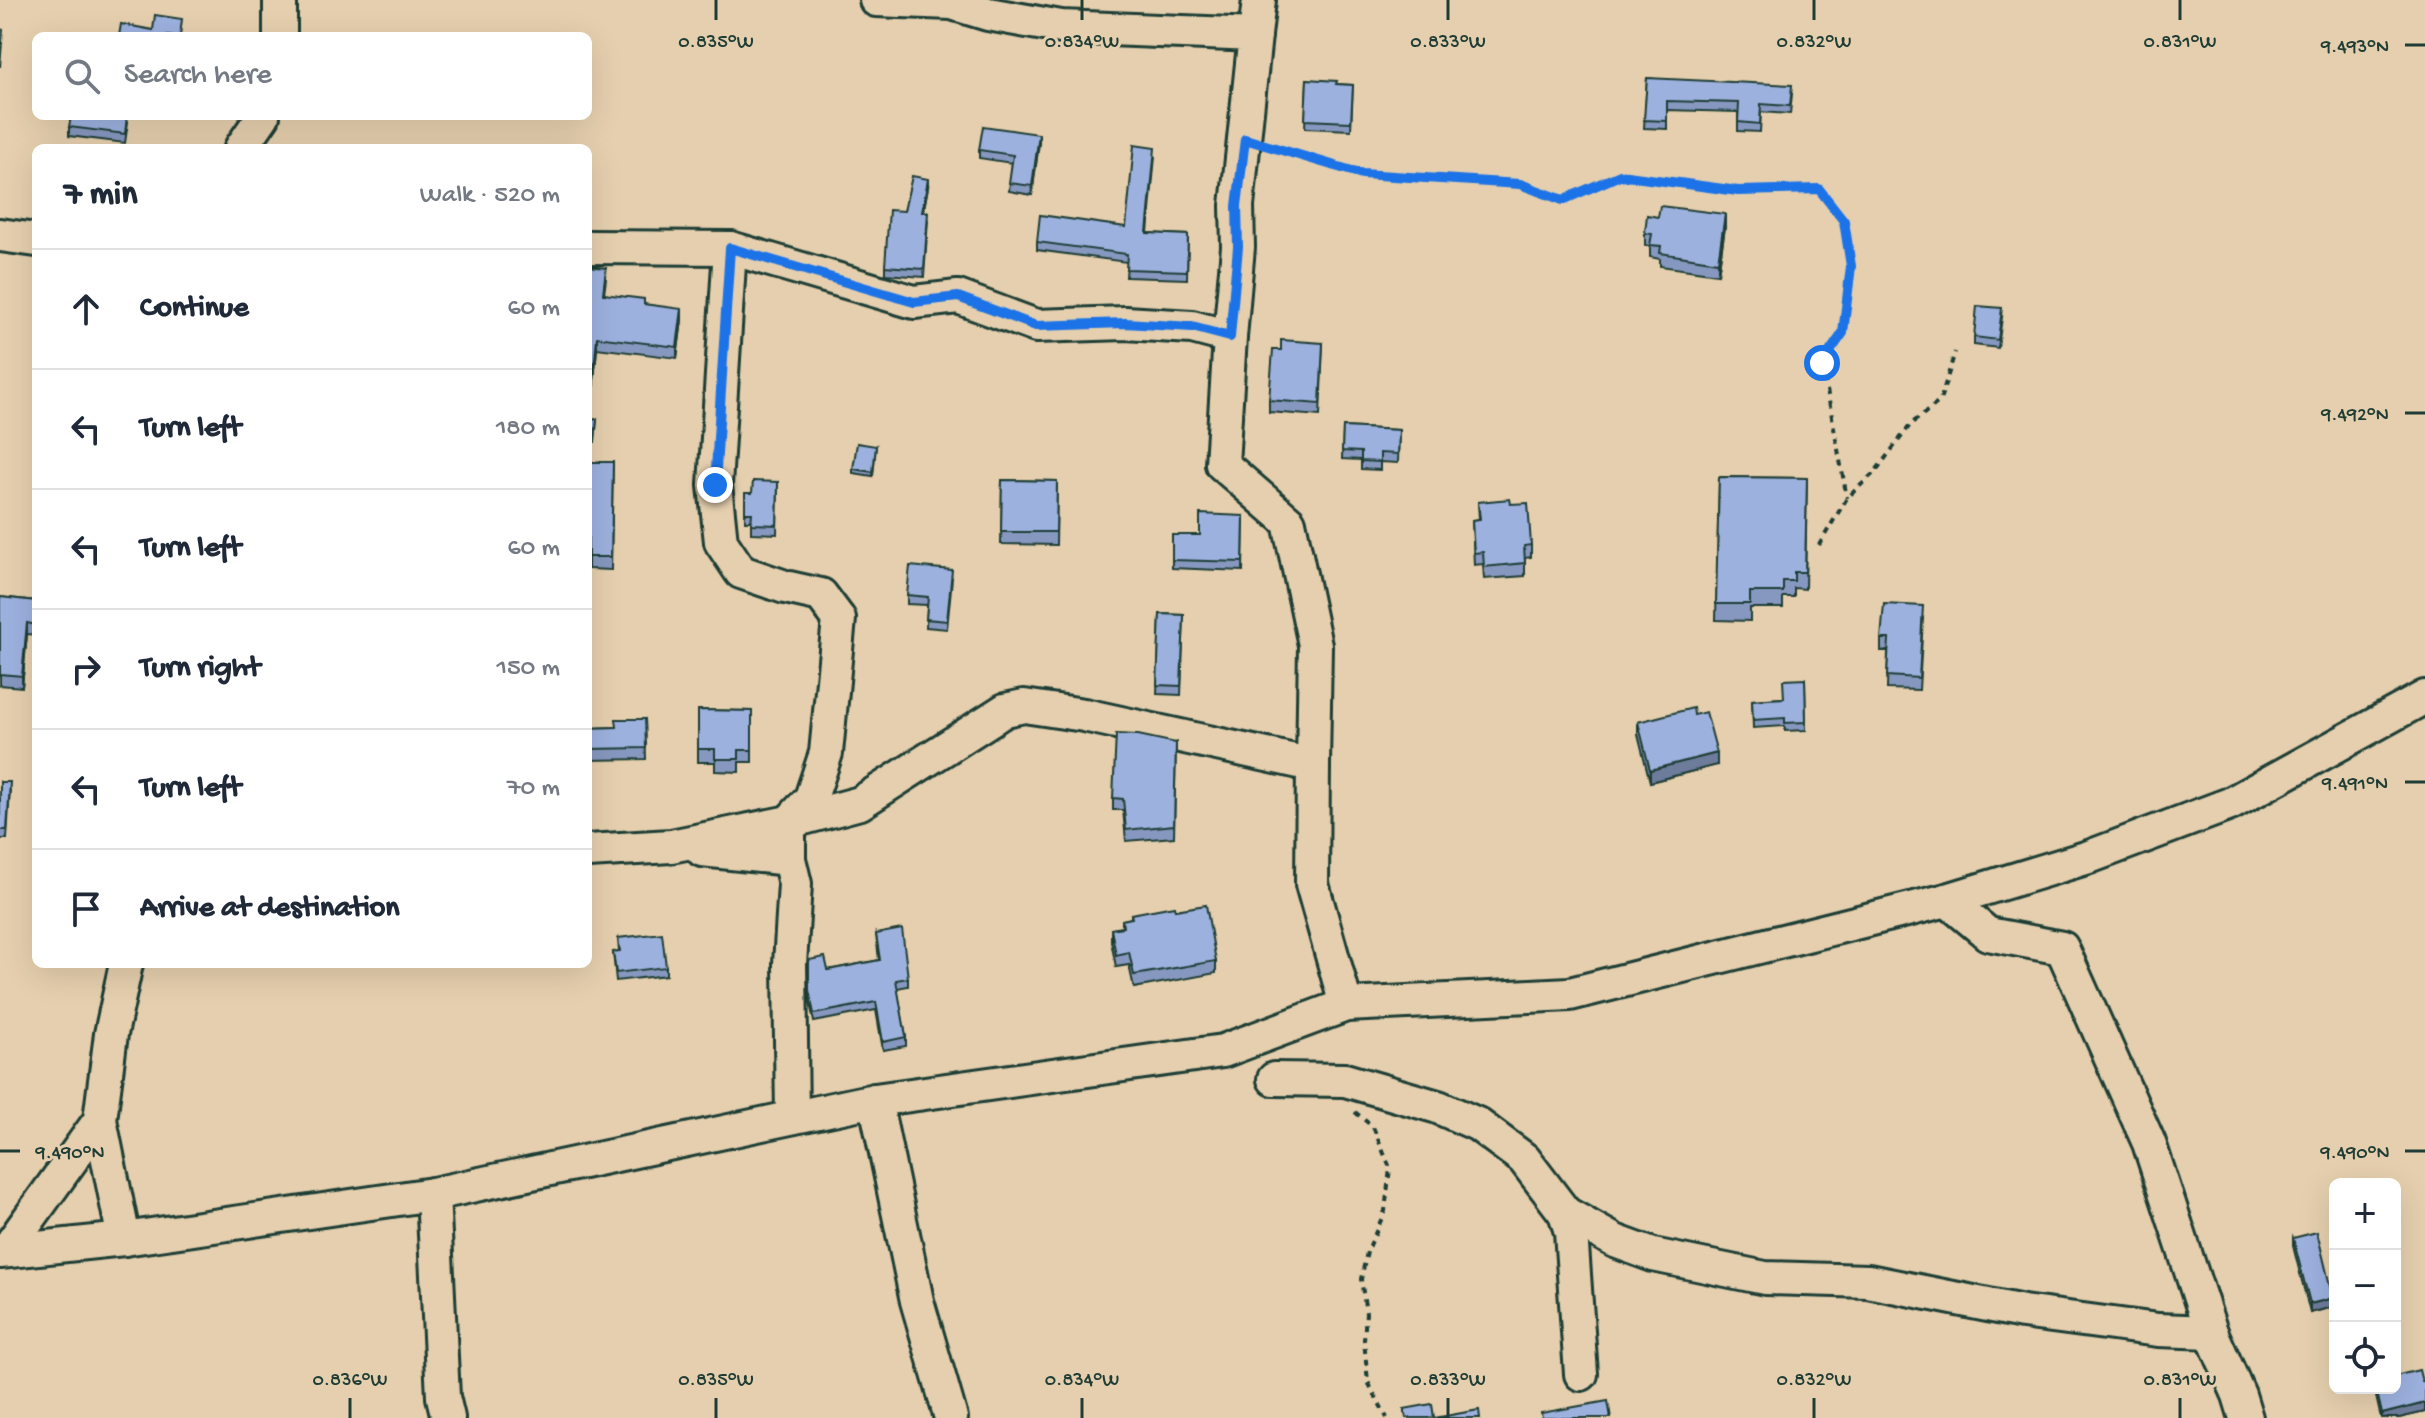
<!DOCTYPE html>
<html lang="en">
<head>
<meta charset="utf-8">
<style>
	body { margin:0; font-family:"Gochi Hand",sans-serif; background:#f6f6f7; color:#1f2937 }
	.controls { position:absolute; right:24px; bottom:24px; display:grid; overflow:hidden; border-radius:12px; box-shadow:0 8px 32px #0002 }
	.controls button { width:72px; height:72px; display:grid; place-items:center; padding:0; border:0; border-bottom:2px solid #e0e1e3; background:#fff; color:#1f2937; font:40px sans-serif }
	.stop { position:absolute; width:24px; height:24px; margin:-18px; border:6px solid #1a73e8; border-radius:50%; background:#fff }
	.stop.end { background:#1a73e8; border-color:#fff; box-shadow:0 2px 8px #0008 }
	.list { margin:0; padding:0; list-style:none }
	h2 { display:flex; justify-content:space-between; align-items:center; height:104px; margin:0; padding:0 32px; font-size:34px }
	h2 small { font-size:26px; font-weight:400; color:#747a83 }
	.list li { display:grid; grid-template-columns:52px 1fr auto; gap:24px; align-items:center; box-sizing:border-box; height:120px; padding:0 32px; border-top:2px solid #e0e1e3 }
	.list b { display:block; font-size:30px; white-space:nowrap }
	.list em { font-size:26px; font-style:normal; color:#747a83 }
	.icon { flex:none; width:44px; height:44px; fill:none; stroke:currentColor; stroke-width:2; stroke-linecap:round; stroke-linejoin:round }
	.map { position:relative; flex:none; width:2425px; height:1418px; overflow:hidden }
	.search { position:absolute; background:#fff; box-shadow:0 8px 32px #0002; left:32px; top:32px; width:560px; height:88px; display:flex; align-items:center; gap:20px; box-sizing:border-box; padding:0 28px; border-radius:12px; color:#747a83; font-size:30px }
	.panel { position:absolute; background:#fff; box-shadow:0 8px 32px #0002; left:32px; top:144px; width:560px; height:824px; border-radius:12px }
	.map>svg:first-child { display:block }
</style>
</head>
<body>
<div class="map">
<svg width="2425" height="1418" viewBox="0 0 2425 1418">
	<rect width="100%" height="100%" fill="#e5cfae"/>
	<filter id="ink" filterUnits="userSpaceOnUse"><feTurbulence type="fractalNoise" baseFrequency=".0125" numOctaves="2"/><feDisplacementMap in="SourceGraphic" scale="16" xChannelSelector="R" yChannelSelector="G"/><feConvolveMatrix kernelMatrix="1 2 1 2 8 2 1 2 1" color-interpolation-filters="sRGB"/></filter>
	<g filter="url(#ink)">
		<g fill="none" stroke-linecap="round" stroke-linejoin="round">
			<!-- minor casing -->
			<g stroke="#1f3d34" stroke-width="38">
				<g id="minor">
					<path d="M1255,35L1259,0"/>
					<path d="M280,36V0"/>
					<path d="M241,148L263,116"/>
					<path d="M0,235L36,240"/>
					<path d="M588,247L730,248L914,302L958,297L1036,326L1125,323L1192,327L1230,337L1238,247L1237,206L1255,35L1061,27L988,14L952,3L876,0"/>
					<path d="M730,248L715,485L721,542L741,572L785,587L821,595L839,619L826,753L811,798L789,822V859"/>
					<path d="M1313,765L1312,884L1346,1005"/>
					<path d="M702,850L789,859L795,884L790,964L792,1117"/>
					<path d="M588,851L671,846L789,822L860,803L1005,710L1024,706L1084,715L1313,765L1315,645L1289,522L1222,464L1230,337"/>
					<path d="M1947,900L1988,934L2062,948L2149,1143L2211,1332L2239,1395L2246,1418"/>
					<path d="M1274,1079L1345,1080L1438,1107L1477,1124L1524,1159L1565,1213L1571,1232L1581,1374"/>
					<path d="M875,1100L917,1301L951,1418"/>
					<path d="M100,1120L124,1239"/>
					<path d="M433,1194L443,1397L448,1418"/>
					<path d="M1565,1213L1615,1241L1653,1255L1765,1278L1868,1281L2023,1312L2158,1330L2211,1332"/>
					<path d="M6,1251L100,1120L111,1034L126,964"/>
					<path d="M0,1252L124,1239L433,1194L875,1100L1223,1051L1346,1005L1570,994L1947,900L2089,857L2230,804L2425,697"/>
				</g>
			</g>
			<!-- path -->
			<g stroke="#1f3d34" stroke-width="4" stroke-dasharray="6 6" stroke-linecap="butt">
				<path d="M1270,147L1362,174L1520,184L1563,200L1620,175L1738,191L1819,189L1844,221L1851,266L1843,333L1822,363L1847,498"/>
				<path d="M1819,545L1847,498L1875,472L1911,424L1940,401L1955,352"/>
				<path d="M1355,1112L1373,1127L1390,1168L1385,1211L1367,1252L1361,1279L1366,1313L1364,1340L1368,1382L1387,1418"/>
			</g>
			<!-- minor -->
			<use href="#minor" stroke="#e5cfae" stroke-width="32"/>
		</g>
		<!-- wall -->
		<g fill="#8798c0" stroke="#1f3d34" stroke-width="2">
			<path d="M1647,78L1792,94L1790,114L1761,112L1760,132L1738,131V112L1667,110V129L1644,128Z"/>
			<path d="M1307,79L1336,84L1353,85L1351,130L1305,128Z"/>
			<path d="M128,122L125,143L69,136V127Z"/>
			<path d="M1039,142L1032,195L1009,191L1012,163L979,158V150Z"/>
			<path d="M1155,156L1148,233L1188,235L1187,279L1126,277L1127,262L1037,250V242L1126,227Z"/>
			<path d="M928,187L923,212L928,220L924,277L885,274V266L904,211Z"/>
			<path d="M1725,227L1718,274L1660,266V259L1650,257V246L1645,245V233Z"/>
			<path d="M588,266L606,279L604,294L644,304L682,320L677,358L597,348L591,414L588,413Z"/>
			<path d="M2002,317L1998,348L1974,345V337Z"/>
			<path d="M1323,343L1320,416L1269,412V400L1281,350Z"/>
			<path d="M588,419H597L595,442H588Z"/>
			<path d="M1343,427L1399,430L1398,463L1380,462V470L1361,469V460L1342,459Z"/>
			<path d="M876,446L873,476L853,473V469Z"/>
			<path d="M588,462H613L611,570L588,569Z"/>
			<path d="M1719,477L1807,478L1805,589L1794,588V597H1783V608H1750V621L1716,620Z"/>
			<path d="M1002,480L1057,481L1056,545L1001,544Z"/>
			<path d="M778,482L777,534L751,533V521H745V493H752Z"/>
			<path d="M1478,502L1511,504L1531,545V557L1525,558V576L1484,579L1483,564L1474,565L1472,520L1479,519Z"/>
			<path d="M1244,516L1243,571L1172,568V535H1200Z"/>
			<path d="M952,578L947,629L926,627L927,605L907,604V595Z"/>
			<path d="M0,597L36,601V635L27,634L22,687L0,685Z"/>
			<path d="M1160,614L1184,615L1181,695L1157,694Z"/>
			<path d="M1923,618L1919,690L1887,689L1888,651H1881V639Z"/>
			<path d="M1805,679L1806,730L1785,731V726L1753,728L1752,700L1783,698Z"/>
			<path d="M698,710L752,711V762H739V772L715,771V762H698Z"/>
			<path d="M1694,715L1717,765L1650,782L1638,734V722Z"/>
			<path d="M645,719L646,759L588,760V728L617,727Z"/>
			<path d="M1176,743L1174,837L1126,841L1123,810H1113V798Z"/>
			<path d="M0,782L10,790L7,839H0Z"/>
			<path d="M1175,910L1216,961V973L1134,988L1129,965L1116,967L1111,941V929L1122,927V920L1131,918V914Z"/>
			<path d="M876,934L908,978V986L897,988L906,1037V1046L883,1050L876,1010L814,1022L809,998V960L828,970L879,960Z"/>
			<path d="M618,938L666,967V975L616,981L613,952L619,951Z"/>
			<path d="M2293,1238L2333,1307L2310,1313L2293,1246Z"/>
			<path d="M2422,1382L2425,1412L2399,1418H2381L2374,1388H2395Z"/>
		</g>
		<!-- shaded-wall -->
		<g fill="#6e7c9c" stroke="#1f3d34" stroke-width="2">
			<path d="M1039,134V142L1032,195V186Z"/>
			<path d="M928,179V187L922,220V212Z"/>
			<path d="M1725,214V227L1718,274V262Z"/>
			<path d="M682,309V320L677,358V347Z"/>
			<path d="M597,337V348L591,414V402Z"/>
			<path d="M27,623V634L22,687V676Z"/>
			<path d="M1717,753V765L1650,782V770Z"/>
			<path d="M2333,1298V1307L2310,1313V1304Z"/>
			<path d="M2425,1403V1412L2399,1418H2382V1414Z"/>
		</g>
		<!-- building -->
		<g fill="#9db1df" stroke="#1f3d34" stroke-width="2">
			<path d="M155,15L182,19L180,36H119L121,24L153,30Z"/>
			<path d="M0,29L3,30L0,67Z"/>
			<path d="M1647,78L1792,85L1790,106L1761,104L1760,124L1738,122L1739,103L1667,101V121L1644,120Z"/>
			<path d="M1307,79L1337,81L1336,84L1353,85L1351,122L1305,120Z"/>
			<path d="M71,116H127L125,134L69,127Z"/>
			<path d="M983,126L1039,134L1032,186L1009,183L1013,155L979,150Z"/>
			<path d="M1134,145L1155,148L1147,233L1188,235L1187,271L1126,269L1127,254L1037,242L1040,215L1126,227Z"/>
			<path d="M912,176L928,179L922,212H928L924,269L885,266L889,210L904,211Z"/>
			<path d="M1660,206L1725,214L1718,262L1660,253L1661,246L1650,245L1652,234L1645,233L1647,215L1658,217Z"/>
			<path d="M588,266L606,268L603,294L644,299V304L682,309L677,347L597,337L591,402H588Z"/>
			<path d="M1977,306L2002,308L1998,340L1974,337Z"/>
			<path d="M1281,340L1323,343L1320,404L1269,400L1273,350H1281Z"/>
			<path d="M588,419H597L595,438H588Z"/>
			<path d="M1343,427L1399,430L1398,454L1380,453V462L1361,461V452L1342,451Z"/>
			<path d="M857,443L876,446L873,472L853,469Z"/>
			<path d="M588,462H613L611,557H588Z"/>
			<path d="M1719,477L1807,478L1805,572H1794V581H1783V592H1750V604H1716Z"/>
			<path d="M1002,480L1057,481L1056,532H1001Z"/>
			<path d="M753,481L778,482L777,525L751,524L752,513H745V493H752Z"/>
			<path d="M1510,499L1511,504L1528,503L1531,545L1524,546L1525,563L1484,567L1483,552L1474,553L1472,520L1480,519L1478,502Z"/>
			<path d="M1200,514L1244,516L1243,562L1172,560V535H1200Z"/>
			<path d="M910,566L952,570L947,621L926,619L928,597L907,595Z"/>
			<path d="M0,597L36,601V625L27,623L22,676L0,674Z"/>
			<path d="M1884,604L1923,606L1919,678L1887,676L1889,639H1881Z"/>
			<path d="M1160,614L1184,615L1181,686L1157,685Z"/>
			<path d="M1805,679L1806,722L1785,723V718L1753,720L1752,700L1784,698L1783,680Z"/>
			<path d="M1693,708L1694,715L1706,712L1717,753L1650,770L1638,722Z"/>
			<path d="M698,710L752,711V750H739V759H715V749H698Z"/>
			<path d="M616,719H645L646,748L588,749V728L617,727Z"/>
			<path d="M1116,734L1138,735L1176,743L1174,825L1126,830L1123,799L1113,798Z"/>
			<path d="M0,782H10L7,830H0Z"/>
			<path d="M1206,905L1216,961L1134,975L1129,952L1116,955L1111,929L1123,927L1122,920L1132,918L1131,914L1174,906L1175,910Z"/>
			<path d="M902,929L908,978L896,980L906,1037L883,1042L876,1002L814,1014L809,990V960L825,957L828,970L880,960L876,934Z"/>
			<path d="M662,933L666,967L616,973L613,952L620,951L618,938Z"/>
			<path d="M2317,1232L2333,1298L2310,1304L2293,1238Z"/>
			<path d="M2419,1370L2422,1382H2425V1403L2382,1414L2376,1388H2395V1376Z"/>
			<path d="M1608,1401L1611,1418H1542L1541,1413Z"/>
			<path d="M1432,1404L1434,1418L1479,1410L1480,1418H1406L1404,1409Z"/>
		</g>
	</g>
	<g fill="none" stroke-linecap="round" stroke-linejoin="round" filter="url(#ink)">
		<!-- route -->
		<path stroke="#1a73e8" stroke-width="10" d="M715,485L730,248L914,302L958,297L1036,326L1125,323L1192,327L1230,337L1238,247L1237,206L1245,139L1362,174L1520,184L1563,200L1620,175L1738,191L1819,189L1844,221L1851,266L1843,333L1822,363"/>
	</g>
	<!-- ticks -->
	<path fill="none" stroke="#1f3d34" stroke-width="3" d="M716,0V20M1082,0V20M1448,0V20M1814,0V20M2180,0V20M2405,45H2425M2405,413H2425M2405,782H2425M0,1151H20M2405,1151H2425M350,1398V1418M716,1398V1418M1082,1398V1418M1448,1398V1418M1814,1398V1418M2180,1398V1418"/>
	<g font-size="20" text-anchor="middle" fill="#1f3d34" stroke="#e5cfae" stroke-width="6" stroke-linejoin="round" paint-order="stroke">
		<text x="716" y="47">0.835°W</text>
		<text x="1082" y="47">0.834°W</text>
		<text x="1448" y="47">0.833°W</text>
		<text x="1814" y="47">0.832°W</text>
		<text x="2180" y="47">0.831°W</text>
		<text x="2355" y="52">9.493°N</text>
		<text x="2355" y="420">9.492°N</text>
		<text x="2355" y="789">9.491°N</text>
		<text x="70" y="1158">9.490°N</text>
		<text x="2355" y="1158">9.490°N</text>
		<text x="350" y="1385">0.836°W</text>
		<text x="716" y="1385">0.835°W</text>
		<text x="1082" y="1385">0.834°W</text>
		<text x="1448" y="1385">0.833°W</text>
		<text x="1814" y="1385">0.832°W</text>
		<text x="2180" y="1385">0.831°W</text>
	</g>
</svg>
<div class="controls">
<button>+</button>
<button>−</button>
<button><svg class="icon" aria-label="locate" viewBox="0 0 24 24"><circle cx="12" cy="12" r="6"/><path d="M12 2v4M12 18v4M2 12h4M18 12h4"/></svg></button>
</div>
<div class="stop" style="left:1822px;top:363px"></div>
<div class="stop end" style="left:715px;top:485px"></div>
<div class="search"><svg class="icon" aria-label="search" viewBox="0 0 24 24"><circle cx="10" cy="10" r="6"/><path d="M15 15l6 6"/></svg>Search here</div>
<section class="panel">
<h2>7 min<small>Walk · 520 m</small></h2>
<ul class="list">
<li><svg class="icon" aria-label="ahead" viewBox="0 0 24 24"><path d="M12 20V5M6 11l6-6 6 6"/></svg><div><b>Continue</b></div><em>60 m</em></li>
<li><svg class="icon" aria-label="left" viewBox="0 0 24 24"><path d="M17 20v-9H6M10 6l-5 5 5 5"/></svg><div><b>Turn left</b></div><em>180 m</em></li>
<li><svg class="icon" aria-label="left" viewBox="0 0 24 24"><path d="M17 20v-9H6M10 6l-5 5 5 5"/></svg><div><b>Turn left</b></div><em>60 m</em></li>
<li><svg class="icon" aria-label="right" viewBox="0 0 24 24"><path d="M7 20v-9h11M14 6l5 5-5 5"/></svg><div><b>Turn right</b></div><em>150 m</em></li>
<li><svg class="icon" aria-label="left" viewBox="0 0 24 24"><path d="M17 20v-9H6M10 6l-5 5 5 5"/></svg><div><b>Turn left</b></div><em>70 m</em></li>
<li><svg class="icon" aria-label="arrive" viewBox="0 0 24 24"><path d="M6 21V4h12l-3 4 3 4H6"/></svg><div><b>Arrive at destination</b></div></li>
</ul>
</section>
</div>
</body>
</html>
